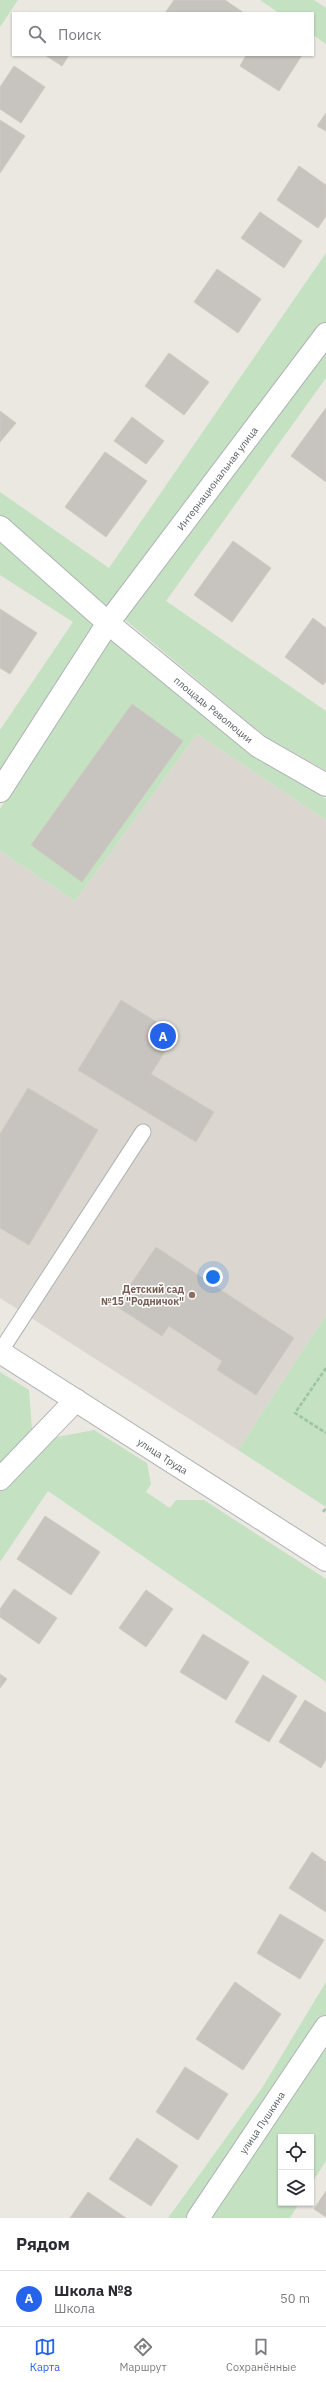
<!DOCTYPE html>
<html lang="ru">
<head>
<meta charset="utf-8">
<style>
	body { margin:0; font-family:"IBM Plex Sans",sans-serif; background:#f7f7f7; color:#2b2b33 }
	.controls { position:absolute; right:12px; bottom:12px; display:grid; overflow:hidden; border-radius:0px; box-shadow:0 1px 3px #0004 }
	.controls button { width:36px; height:36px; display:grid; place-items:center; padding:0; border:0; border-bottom:1px solid #e1e1e2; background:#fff; color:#2b2b33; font:20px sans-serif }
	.you { position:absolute; left:213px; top:1277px; width:14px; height:14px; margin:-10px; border:3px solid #fff; border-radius:50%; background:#1a73e8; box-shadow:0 0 0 6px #1a73e833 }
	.badge { display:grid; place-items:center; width:26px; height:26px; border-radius:50%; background:#2563eb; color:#fff; font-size:13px; font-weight:700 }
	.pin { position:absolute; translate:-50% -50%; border:2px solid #fff; box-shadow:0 1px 4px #0006 }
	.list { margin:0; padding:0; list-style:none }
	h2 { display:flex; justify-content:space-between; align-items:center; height:52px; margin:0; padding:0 16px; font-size:17px }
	h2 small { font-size:13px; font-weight:400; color:#7c7c81 }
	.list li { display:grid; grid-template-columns:26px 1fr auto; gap:12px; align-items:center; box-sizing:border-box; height:56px; padding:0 16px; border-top:1px solid #e1e1e2 }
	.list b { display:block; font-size:15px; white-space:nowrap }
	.list p { margin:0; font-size:13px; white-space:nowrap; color:#7c7c81 }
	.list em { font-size:13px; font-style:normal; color:#7c7c81 }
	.icon { flex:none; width:22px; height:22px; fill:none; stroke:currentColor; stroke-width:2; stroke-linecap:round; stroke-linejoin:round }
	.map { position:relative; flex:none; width:326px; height:2218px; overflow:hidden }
	.search { position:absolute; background:#fff; box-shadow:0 1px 3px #0004; left:12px; right:12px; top:12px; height:44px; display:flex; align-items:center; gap:10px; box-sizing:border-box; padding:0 14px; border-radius:0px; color:#7c7c81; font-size:15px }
	.sheet { height:108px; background:#fff }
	nav { display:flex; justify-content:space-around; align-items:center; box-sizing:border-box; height:56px; border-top:1px solid #e1e1e2; background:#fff; font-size:11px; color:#7c7c81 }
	nav a { display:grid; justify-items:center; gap:2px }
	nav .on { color:#2563eb }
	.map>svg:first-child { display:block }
</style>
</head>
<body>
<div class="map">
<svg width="326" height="2218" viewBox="0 0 326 2218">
	<rect width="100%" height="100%" fill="#ebe8e2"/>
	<!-- education -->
	<path fill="#dbd7d0" d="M197,734L326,820V1315L238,1450L0,1298V851L75,901Z"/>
	<!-- green -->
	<g fill="#c4e1c1">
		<path d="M0,0H18L0,27Z"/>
		<path d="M260,0H314L326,8V44L313,35V13H279Z"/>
		<path d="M326,253V327L107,617L0,522V492L109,568Z"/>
		<path d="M326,350V378L166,601L326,711V771L265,736L123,618Z"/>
		<path d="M0,533L103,623L0,782V730L73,622L0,575Z"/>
		<path d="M110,636L249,754L326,799V820L197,734L75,901L0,851V809Z"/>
		<path d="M326,1315V1507L238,1450Z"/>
		<path d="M0,1372L29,1390L32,1429L21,1447L0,1467Z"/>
		<path d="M94,1430L147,1463L151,1484L146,1492L170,1508L176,1500H204L326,1579V1682L48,1491L0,1562V1491L52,1438Z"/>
		<path d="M326,1982V2014L188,2218H168L262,2088Z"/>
		<path d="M326,2040V2161L311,2184V2137H281V2203H299L290,2218H206Z"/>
	</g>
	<!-- building -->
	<g fill="#c7c3be" stroke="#cfcac1">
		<path d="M174,0H225L244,13H165Z"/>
		<path d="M45,55H69L62,66Z"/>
		<path d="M246,55H302L279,91L240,66Z"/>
		<path d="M14,66L45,87L21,123L0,109V87Z"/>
		<path d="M326,113V131L317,126Z"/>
		<path d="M0,120L25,136L0,173Z"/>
		<path d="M299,166L326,185V216L318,228L277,200Z"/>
		<path d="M260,212L302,241L284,268L241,238Z"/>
		<path d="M217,269L261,299L238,333L194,302Z"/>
		<path d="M169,353L209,382L184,415L145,386Z"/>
		<path d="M326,408V482L291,456Z"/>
		<path d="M0,411L16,423L0,442Z"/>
		<path d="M132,417L164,441L146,464L114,441Z"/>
		<path d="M105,452L147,481L106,537L65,507Z"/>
		<path d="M233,541L271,568L232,622L194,595Z"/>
		<path d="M0,609L37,633L10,674L0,668Z"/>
		<path d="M313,618L326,628V681L323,685L285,657Z"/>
		<path d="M132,704L183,741L82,882L31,845Z"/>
		<path d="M121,1000L176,1034L151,1074L214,1112L196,1142L78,1070Z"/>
		<path d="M28,1088L98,1130L29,1245L0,1228V1134Z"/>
		<path d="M156,1247L294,1338L256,1395L217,1370L222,1361L169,1326L162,1336L116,1306Z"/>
		<path d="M45,1516L100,1552L71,1595L17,1559Z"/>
		<path d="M14,1589L57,1618L39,1644L0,1617V1609Z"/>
		<path d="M146,1590L173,1609L146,1647L119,1628Z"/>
		<path d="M203,1634L249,1662L226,1700L180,1672Z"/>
		<path d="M0,1674L7,1679L0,1688Z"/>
		<path d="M263,1675L297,1696L269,1742L235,1722Z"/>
		<path d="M305,1700L326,1713V1759L321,1768L279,1742Z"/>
		<path d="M312,1852L326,1862V1912L289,1888Z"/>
		<path d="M280,1914L324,1940L300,1979L257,1953Z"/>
		<path d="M235,1982L281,2014L243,2070L196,2039Z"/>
		<path d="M185,2067L228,2094L198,2140L156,2112Z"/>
		<path d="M137,2138L178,2166L151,2206L109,2179Z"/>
		<path d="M326,2191V2217L314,2209Z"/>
		<path d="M88,2192L126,2218H70Z"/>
	</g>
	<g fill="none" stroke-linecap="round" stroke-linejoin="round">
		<!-- service casing -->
		<g stroke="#afb3b6" stroke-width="17">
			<path id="service" d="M0,1352L143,1132"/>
		</g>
		<!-- minor casing -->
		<g stroke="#afb3b6" stroke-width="24">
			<g id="minor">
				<path id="s1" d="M0,527L108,623L258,746L326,785"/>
				<path id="s2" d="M0,791L108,623L326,334"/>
				<path id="s3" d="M0,1352L326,1560"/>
				<path d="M0,1479L76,1400"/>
				<path id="s4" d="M198,2218L326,2027"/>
			</g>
		</g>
		<!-- path -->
		<g stroke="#9cc3a4" stroke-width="2.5" stroke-dasharray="4 2" stroke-linecap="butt">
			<path d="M326,1368L295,1413L326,1433"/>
			<path d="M323,1512L326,1508"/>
		</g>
		<!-- service -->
		<use href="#service" stroke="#fff" stroke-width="15"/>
		<!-- minor -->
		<use href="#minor" stroke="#fff" stroke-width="22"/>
	</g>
	<!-- markers -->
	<circle fill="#8d6e63" stroke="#fff" stroke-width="1.5" cx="192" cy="1295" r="4"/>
	<g text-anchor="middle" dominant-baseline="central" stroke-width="3" stroke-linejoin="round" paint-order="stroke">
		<!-- street labels -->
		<g font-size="10" fill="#5a5e61" stroke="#fff">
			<text stroke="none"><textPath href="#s2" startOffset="381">Интернациональная улица</textPath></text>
			<text stroke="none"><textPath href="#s1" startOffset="281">площадь Революции</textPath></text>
			<text stroke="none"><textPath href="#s3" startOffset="193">улица Труда</textPath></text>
			<text stroke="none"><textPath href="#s4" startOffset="115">улица Пушкина</textPath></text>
		</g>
		<!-- education labels -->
		<g font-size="10" font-weight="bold" fill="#785e54" stroke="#fff" text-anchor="end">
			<text x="184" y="1289">Детский сад<tspan x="184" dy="12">№15 "Родничок"</tspan></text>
		</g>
	</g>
</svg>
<div class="controls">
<button><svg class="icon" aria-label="locate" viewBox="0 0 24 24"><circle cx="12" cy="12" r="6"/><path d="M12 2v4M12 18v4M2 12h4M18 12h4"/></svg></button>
<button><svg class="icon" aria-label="layers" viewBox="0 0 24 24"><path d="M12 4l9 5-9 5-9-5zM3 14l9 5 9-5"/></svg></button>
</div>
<div class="you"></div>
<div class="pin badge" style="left:163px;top:1036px">A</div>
<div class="search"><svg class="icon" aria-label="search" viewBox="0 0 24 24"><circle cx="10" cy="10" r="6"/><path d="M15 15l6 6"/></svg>Поиск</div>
</div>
<section class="sheet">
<h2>Рядом<small></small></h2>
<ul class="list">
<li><span class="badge">A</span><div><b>Школа №8</b><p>Школа</p></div><em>50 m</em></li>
</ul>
</section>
<nav>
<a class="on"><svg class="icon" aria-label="map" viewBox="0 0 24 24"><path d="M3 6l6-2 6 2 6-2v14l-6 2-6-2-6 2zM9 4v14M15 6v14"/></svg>Карта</a>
<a><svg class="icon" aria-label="directions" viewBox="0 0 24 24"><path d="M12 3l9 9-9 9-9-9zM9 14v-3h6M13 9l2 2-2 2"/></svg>Маршрут</a>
<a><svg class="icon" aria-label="saved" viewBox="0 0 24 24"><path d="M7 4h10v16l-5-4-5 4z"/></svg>Сохранённые</a>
</nav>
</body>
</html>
